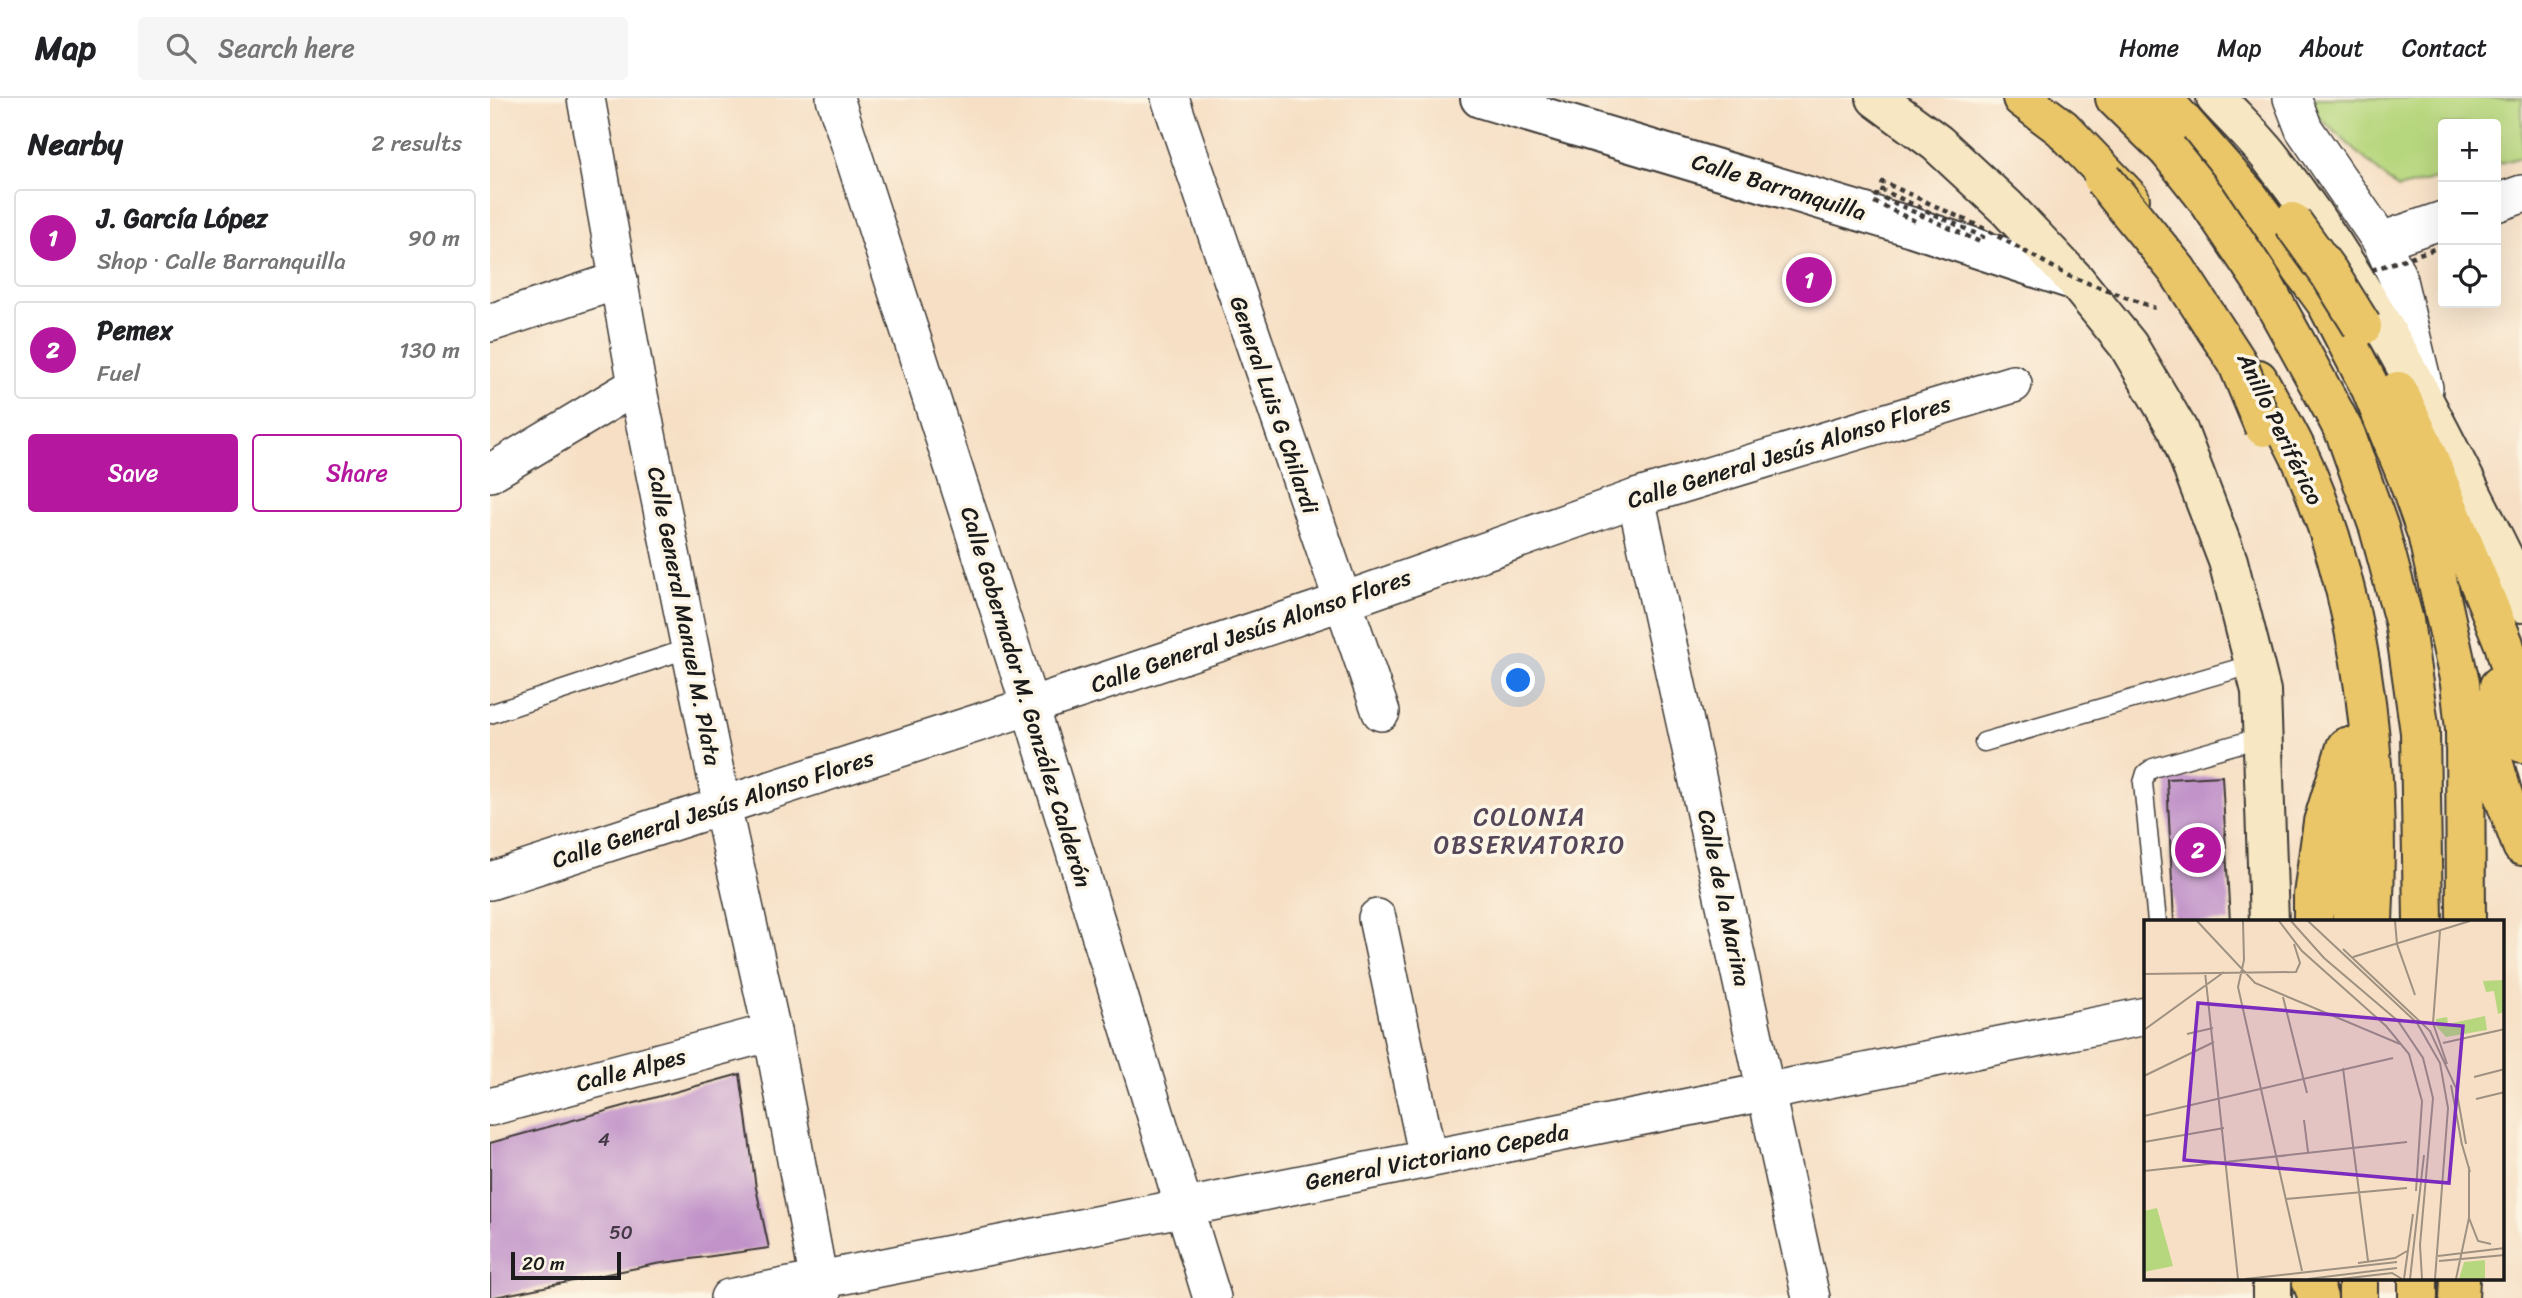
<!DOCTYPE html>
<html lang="en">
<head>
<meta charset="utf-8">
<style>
	body { margin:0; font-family:Sriracha,sans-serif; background:#f6f6f6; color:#202124 }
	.controls { position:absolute; right:21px; top:21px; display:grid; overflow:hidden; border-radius:7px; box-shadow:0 7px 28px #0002 }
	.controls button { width:63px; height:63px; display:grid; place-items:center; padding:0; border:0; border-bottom:2px solid #e0e0e0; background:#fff; color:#202124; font:35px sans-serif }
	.scale { position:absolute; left:21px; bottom:18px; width:110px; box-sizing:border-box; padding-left:7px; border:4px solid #1c1c1c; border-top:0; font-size:19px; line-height:24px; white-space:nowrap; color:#1c1c1c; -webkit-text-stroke:5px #fcf5e5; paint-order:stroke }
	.you { position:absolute; left:1029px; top:583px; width:24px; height:24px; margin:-18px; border:5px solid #fff; border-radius:50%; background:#1a73e8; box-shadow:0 0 0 10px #1a73e833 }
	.badge { display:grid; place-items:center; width:46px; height:46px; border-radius:50%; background:#b5179e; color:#fff; font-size:23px; font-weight:700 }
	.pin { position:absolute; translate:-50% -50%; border:4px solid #fff; box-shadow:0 2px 7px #0006 }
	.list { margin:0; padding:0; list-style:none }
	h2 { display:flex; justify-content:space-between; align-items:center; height:91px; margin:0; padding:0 28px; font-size:30px }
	h2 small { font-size:23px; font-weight:400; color:#757577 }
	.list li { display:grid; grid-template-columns:46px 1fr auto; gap:21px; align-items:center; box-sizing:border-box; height:98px; margin:0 14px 14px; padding:0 14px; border:2px solid #e0e0e0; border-radius:7px }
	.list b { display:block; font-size:26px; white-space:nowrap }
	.list p { margin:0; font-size:23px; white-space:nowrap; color:#757577 }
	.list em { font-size:23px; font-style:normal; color:#757577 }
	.actions { display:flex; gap:14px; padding:21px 28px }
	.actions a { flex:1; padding:16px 0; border:2px solid #b5179e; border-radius:7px; text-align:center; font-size:24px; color:#b5179e }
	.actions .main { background:#b5179e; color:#fff }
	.icon { flex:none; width:38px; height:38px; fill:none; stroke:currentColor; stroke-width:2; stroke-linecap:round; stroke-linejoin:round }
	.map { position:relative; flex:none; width:2032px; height:1200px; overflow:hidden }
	header { display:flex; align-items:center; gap:42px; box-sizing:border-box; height:98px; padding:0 35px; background:#fff; border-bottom:2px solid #e0e0e0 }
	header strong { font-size:33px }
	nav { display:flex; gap:38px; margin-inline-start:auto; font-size:24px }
	.search { width:490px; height:63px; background:#f6f6f6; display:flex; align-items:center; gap:18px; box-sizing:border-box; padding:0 24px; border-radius:7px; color:#757577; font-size:26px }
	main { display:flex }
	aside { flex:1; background:#fff }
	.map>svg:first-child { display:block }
</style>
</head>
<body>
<header>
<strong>Map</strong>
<div class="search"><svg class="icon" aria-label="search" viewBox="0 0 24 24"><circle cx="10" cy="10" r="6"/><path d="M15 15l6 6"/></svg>Search here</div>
<nav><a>Home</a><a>Map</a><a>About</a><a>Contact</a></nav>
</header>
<main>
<aside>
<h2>Nearby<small>2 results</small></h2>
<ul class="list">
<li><span class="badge">1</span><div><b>J. García López</b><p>Shop · Calle Barranquilla</p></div><em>90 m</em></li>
<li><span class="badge">2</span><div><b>Pemex</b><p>Fuel</p></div><em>130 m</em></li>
</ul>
<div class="actions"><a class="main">Save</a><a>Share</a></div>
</aside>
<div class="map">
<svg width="2032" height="1200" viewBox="0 0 2032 1200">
	<rect width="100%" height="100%" fill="#fcf5e5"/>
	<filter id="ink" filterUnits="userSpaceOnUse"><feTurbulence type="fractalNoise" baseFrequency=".0143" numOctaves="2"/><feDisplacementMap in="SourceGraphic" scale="14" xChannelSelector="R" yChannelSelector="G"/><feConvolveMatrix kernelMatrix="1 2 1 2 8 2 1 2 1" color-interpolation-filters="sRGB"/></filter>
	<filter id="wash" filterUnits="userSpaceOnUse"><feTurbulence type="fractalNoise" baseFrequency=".00686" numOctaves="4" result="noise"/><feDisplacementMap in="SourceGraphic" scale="28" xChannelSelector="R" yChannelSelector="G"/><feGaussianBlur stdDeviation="1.57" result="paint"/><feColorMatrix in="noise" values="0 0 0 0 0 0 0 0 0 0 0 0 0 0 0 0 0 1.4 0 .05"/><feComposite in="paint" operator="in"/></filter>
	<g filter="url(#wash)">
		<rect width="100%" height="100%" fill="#f6dfc4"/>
		<!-- green -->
		<path fill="#b7d77e" stroke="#6a7a4d" stroke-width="2" d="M1823,0H2032V59L2006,66V26H1953V79L1908,91L1823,14Z"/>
		<g id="blocks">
			<!-- building -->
			<g fill="#c193c9">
				<path d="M1732,678L1740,824H1684L1677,681Z"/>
				<path d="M250,976L266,1090L279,1150L166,1166L0,1200V1045Z"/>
			</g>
		</g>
	</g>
	<g filter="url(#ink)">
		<use href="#blocks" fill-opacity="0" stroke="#3d3935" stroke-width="2"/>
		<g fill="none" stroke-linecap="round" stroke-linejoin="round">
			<!-- service casing -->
			<g stroke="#3d3935" stroke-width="21">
				<g id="service">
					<path d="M0,616L200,550"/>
					<path d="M1494,644L1764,566"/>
					<path d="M1667,824L1653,685L1656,675L1663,670L1772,639"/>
				</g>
			</g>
			<!-- minor casing -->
			<g stroke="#3d3935" stroke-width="40">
				<g id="minor">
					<path d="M96,0L147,287L232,708L282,934L332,1200"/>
					<path d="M345,0L540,608L722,1200"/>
					<path d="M680,0L891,614"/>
					<path d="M1802,0L1814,31L1891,143L1907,178L1934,290"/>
					<path d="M2006,105L2032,96"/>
					<path d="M1891,143L1953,122"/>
					<path d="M0,225L129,182"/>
					<path d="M0,375L147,287"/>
					<path d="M1146,400L1321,1200"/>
					<path d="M0,783L540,608L851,504L1146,400L1523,286"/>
					<path d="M887,820L938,1060"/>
					<path d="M0,1009L282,934"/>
					<path d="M239,1200L1656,918"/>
				</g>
			</g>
			<!-- tertiary casing -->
			<g stroke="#3d3935" stroke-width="42">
				<path id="tertiary" d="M990,0L1422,129L1586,183"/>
			</g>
			<!-- secondary casing -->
			<g stroke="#3d3935" stroke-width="42">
				<g id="secondary">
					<path d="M1386,0L1447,45L1517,110L1586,183L1638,247L1688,332L1738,463L1771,593L1779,824"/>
					<path d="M1726,0C1745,21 1766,40 1783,63C1882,189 1951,334 2022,476L2032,505"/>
					<path d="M1782,1181V1200"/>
				</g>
			</g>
			<!-- motorway casing -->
			<g stroke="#3d3935" stroke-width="42">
				<g id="motorway">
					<path d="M1532,0L1572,30L1640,101"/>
					<path d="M1625,0L1678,52"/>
					<path d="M1670,0L1680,9L1759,99L1837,206L1881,291L1917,379L1937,436L1970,585L1975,631L1976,824"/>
					<path d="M1768,281C1784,310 1802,340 1815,370C1875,513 1891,670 1883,824"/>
					<path d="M1908,293L1932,344L2014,546L2032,610"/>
					<path d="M1843,312L1856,337L1889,430L1914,523L1930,634L1933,824"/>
					<path d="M2009,588L2026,636L2032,645"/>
					<path d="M1988,610L2012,694L2032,748"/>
					<path d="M1857,683L1861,815"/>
					<path d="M1823,824V797L1833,724L1856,649"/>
					<path d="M1821,1181L1828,1200"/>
					<path d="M1868,1200V1181"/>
					<path d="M1928,1200V1181"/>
					<path d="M1969,1200L1970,1181"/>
				</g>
			</g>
			<!-- service -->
			<use href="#service" stroke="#fff" stroke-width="18"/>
			<!-- minor -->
			<use href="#minor" stroke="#fff" stroke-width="37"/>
			<!-- tertiary -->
			<use href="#tertiary" stroke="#fff" stroke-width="38"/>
			<!-- secondary -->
			<use href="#secondary" stroke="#f7e8c3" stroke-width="38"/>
			<!-- motorway -->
			<use href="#motorway" stroke="#eac669" stroke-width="38"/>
			<!-- motorway-bridge casing -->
			<g stroke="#3d3935" stroke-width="42" stroke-linecap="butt">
				<g id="motorway-bridge">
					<path d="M1678,52L1717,101L1772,183L1843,312"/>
					<path d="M1613,81L1687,172L1747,264L1774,329"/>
					<path d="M1802,124L1839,175L1872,228"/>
				</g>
			</g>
			<!-- path-bridge -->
			<g stroke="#3d3935" stroke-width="4.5" stroke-dasharray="5 5" stroke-linecap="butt">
				<path d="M1425,123L1384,104L1387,97L1490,144L1493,139L1390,91L1393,84L1493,130L1579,178L1665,210"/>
				<path d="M1882,172L1953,148"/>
			</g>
			<!-- motorway-bridge -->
			<use href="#motorway-bridge" stroke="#eac669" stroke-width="38"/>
		</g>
	</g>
	<g text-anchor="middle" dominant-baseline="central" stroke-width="7" stroke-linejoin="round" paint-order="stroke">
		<!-- number labels -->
		<g font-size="19" fill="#453a47">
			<text x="114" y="1041">4</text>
			<text x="131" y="1134">50</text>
		</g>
		<!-- street labels -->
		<g font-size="23" fill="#1c1c1c" stroke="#fcf5e5">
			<text transform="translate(1289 89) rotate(17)">Calle Barranquilla</text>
			<text transform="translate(784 307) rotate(71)">General Luis G Chilardi</text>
			<text transform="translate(1790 331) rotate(64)">Anillo Periférico</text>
			<text transform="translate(1299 354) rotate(-17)">Calle General Jesús Alonso Flores</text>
			<text transform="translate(194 518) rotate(79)">Calle General Manuel M. Plata</text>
			<text transform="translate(761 533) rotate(-19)">Calle General Jesús Alonso Flores</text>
			<text transform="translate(536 599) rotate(73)">Calle Gobernador M. González Calderón</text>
			<text transform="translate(223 711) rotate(-18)">Calle General Jesús Alonso Flores</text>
			<text transform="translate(1234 800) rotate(78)">Calle de la Marina</text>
			<text transform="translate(141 972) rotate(-15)">Calle Alpes</text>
			<text transform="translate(947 1059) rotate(-11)">General Victoriano Cepeda</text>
		</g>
		<!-- neighbourhood labels -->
		<g font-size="24" letter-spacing="2" fill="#564659" stroke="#fcf5e5">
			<text x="1040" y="719">COLONIA<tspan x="1040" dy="28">OBSERVATORIO</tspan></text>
		</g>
	</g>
	<!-- overview -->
	<g transform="translate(1654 822)">
		<rect width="360" height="360" fill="#f6dfc4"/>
		<path d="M360,60V92L354,94L350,71L342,72L339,61ZM341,96L343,110L302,117L292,106V99L303,97L304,104ZM13,288L29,346L0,352V291ZM341,340V359H315L320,342Z" fill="#b7d77e"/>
		<path fill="none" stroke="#9f9181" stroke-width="2" d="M53,1L111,63L256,124M99,1L100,40L94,67L158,351M135,1L158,31L242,106L265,134L278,181L272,271M147,1L180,38L254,101L279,138L289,178L276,325L278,359M164,1L273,103L296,143L304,188L291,359M251,1L253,24L271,75M296,11L289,103L303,144M199,29L286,111L312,168L322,224M209,37L326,1M61,52L94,359M0,54L152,52L156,43L150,24M139,77L163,173M0,110L80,52M43,114L69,108M299,123L361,109M199,148L224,341M0,156L70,122M330,157L361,149M307,165L318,225M332,179L361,172M0,196L249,138M160,200L164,232M317,221L326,252M0,222L80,208M0,251L263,222M141,279L263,268M325,298L334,321L347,324M294,336L361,328M295,341L361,335M214,343L251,338L263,331M101,359L253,342M164,359L253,348M197,359L248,353L258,359M260,359L269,294M266,359L280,235M312,359L325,298V247"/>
		<path fill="#7b2cbf" fill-opacity="0.15" stroke="#7b2cbf" stroke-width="3.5" d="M54,83L319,106L305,263L40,240Z"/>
		<rect width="360" height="360" fill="none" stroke="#1c1c1c" stroke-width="3.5"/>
	</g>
</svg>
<div class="controls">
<button>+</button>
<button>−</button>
<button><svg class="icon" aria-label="locate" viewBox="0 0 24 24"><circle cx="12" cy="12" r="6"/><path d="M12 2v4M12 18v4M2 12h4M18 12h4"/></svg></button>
</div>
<div class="scale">20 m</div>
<div class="you"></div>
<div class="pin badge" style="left:1319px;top:182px">1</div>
<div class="pin badge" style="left:1708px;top:752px">2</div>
</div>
</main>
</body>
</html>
